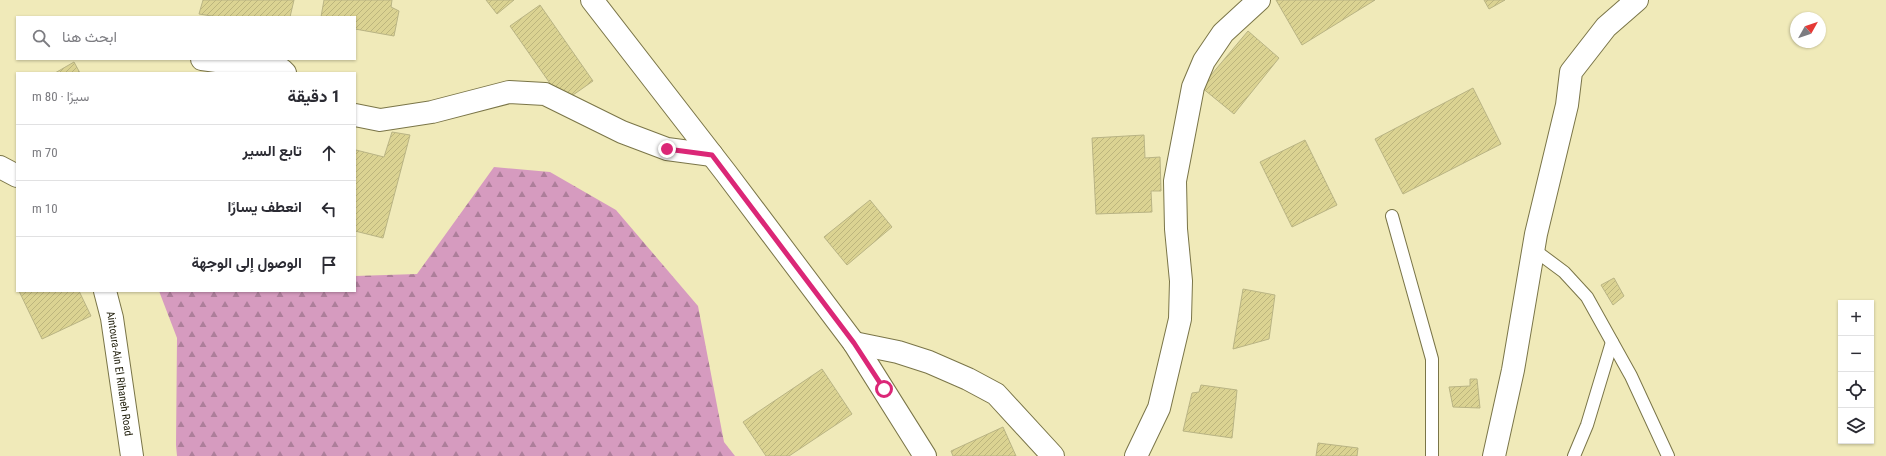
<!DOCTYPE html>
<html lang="ar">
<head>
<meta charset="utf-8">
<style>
	body { margin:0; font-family:"Roboto Condensed",Vazirmatn,sans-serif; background:#f2f2f3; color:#2b2b33; direction:rtl }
	.controls { position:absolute; right:12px; bottom:12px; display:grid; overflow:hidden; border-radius:0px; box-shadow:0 1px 3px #0004 }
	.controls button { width:36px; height:36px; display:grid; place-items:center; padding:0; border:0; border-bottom:1px solid #e1e1e2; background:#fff; color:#2b2b33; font:20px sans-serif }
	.compass { position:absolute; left:1790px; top:12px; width:36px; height:36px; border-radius:50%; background:#fff; box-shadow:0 1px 3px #0004; rotate:50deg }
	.stop { position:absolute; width:12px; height:12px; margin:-9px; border:3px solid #db2777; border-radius:50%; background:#fff }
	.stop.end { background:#db2777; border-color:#fff; box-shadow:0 1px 4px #0008 }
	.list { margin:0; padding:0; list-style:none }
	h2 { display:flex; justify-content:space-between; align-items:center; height:52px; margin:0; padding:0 16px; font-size:17px }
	h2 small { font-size:13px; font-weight:400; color:#7c7c81 }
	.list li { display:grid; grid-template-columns:26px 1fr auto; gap:12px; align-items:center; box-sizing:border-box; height:56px; padding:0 16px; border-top:1px solid #e1e1e2 }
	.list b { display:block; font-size:15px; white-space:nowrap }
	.list em { font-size:13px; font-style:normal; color:#7c7c81 }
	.icon { flex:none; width:22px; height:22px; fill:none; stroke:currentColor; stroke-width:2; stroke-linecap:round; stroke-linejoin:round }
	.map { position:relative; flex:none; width:1886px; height:456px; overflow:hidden; direction:ltr }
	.search { position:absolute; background:#fff; box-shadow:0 1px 3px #0004; left:16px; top:16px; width:340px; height:44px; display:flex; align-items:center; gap:10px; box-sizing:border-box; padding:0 14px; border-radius:0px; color:#7c7c81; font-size:15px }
	.panel { position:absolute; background:#fff; box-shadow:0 1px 3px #0004; left:16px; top:72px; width:340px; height:220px; border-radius:0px; direction:rtl }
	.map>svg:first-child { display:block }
</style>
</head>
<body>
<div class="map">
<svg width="1886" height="456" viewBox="0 0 1886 456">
	<defs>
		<pattern id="forest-firs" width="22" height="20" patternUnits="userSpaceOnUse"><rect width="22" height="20" fill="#d69bbf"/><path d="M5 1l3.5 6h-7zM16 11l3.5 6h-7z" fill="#ad7e9a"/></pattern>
		<pattern id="building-hatch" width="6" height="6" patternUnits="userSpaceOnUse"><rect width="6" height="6" fill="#dbd392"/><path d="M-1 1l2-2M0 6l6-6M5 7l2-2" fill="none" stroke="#bcb57d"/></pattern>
	</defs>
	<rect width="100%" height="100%" fill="#f0eab9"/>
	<!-- forest -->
	<path fill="url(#forest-firs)" d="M494,167L550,172L616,210L698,306L724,442L735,456H177L176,445L177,338L159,291H355V276L417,274Z"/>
	<!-- building -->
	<g fill="url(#building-hatch)" stroke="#b9b484">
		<path d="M203,0H294L290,17H218L199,14Z"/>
		<path d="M324,0H392L391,7L399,11L394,36L355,29V17H321Z"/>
		<path d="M486,0H514L497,14Z"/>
		<path d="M1276,0H1375L1302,45Z"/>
		<path d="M1484,0H1505L1489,9Z"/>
		<path d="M540,5L593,81L563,102L510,26Z"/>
		<path d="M1248,31L1279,58L1234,114L1201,87Z"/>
		<path d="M74,62L80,73H55Z"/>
		<path d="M1473,88L1501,144L1403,194L1375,139Z"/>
		<path d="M392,132L410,135L383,238L355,231V154L356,150L384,157Z"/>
		<path d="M1144,135L1145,158L1160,157L1161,191H1151L1152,212L1096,214L1092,138Z"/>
		<path d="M1305,140L1337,205L1292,227L1260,162Z"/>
		<path d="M870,200L892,227L847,265L824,237Z"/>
		<path d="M1614,278L1624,296L1613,305L1601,285Z"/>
		<path d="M1243,289L1275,295L1269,339L1233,349Z"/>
		<path d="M19,291H79L91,316L42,339Z"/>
		<path d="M822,369L852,414L789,456H766L743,422Z"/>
		<path d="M1470,379H1477L1480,408L1453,407L1449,387L1470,386Z"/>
		<path d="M1201,385L1237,390L1232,438L1183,431L1192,393L1199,392Z"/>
		<path d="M1003,427L1016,456H953L951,451Z"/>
		<path d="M1318,443L1358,448L1357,456H1316Z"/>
	</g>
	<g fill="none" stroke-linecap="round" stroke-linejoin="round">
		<!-- lane casing -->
		<g stroke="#7a7548" stroke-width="14">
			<g id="lane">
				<path d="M1392,216L1432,359V456"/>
				<path d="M1533,249L1564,272L1587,297L1631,376L1668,456"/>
				<path d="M1574,456L1587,425L1612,342"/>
			</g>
		</g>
		<!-- street casing -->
		<g stroke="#7a7548" stroke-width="24">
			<g id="street">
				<path d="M592,0L726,173L854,343L925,456"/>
				<path d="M202,59L282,70L285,73"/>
				<path d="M355,115L380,120L432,112L509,92L545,94L622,132L667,149L712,155"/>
				<path d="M854,343L898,352L929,362L968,379L996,394L1053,456"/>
				<path d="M1136,456L1159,408L1180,319L1181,281L1176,229L1175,181L1193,87L1204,61L1223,33L1259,0"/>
				<path d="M1494,456L1513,370L1536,234L1567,105L1571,72L1606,27L1637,0"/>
			</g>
		</g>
		<!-- secondary casing -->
		<g stroke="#7a7548" stroke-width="24">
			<g id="secondary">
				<path d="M0,167L17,176"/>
				<path id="s1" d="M105,291L112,318L132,456"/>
			</g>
		</g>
		<!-- lane -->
		<use href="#lane" stroke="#fff" stroke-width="12"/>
		<!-- street -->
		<use href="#street" stroke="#fff" stroke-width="22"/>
		<!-- secondary -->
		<use href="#secondary" stroke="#fff" stroke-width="22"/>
	</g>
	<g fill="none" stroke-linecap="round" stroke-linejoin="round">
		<!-- route -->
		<path stroke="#db2777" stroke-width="5" d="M667,149L712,155L854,343L884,389"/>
	</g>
	<g text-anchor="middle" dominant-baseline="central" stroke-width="3.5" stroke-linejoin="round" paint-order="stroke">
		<!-- street labels -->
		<g font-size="11" fill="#252310" stroke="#fff">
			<text stroke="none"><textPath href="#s1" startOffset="84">Aintoura-Ain El Rihaneh Road</textPath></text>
		</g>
	</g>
</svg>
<div class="controls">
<button>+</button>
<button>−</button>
<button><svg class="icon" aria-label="locate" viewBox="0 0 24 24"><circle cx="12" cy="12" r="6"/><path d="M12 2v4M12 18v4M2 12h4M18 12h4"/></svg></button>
<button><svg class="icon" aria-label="layers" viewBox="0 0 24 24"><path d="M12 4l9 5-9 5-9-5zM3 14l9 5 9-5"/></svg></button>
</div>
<svg class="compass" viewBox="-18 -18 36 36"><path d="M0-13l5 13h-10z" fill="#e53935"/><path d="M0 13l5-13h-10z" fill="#7c7c81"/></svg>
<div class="stop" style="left:884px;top:389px"></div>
<div class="stop end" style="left:667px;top:149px"></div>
<div class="search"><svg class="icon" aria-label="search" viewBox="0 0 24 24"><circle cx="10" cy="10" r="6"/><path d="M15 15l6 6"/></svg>ابحث هنا</div>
<section class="panel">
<h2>1 دقيقة<small>سيرًا · 80 m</small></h2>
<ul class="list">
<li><svg class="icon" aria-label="ahead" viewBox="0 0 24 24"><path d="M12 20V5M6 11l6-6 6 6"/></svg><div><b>تابع السير</b></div><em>70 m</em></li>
<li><svg class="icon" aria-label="left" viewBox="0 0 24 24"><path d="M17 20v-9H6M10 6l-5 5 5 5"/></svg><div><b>انعطف يسارًا</b></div><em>10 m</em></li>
<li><svg class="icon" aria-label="arrive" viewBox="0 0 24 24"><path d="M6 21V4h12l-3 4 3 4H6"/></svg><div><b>الوصول إلى الوجهة</b></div></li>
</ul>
</section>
</div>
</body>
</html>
